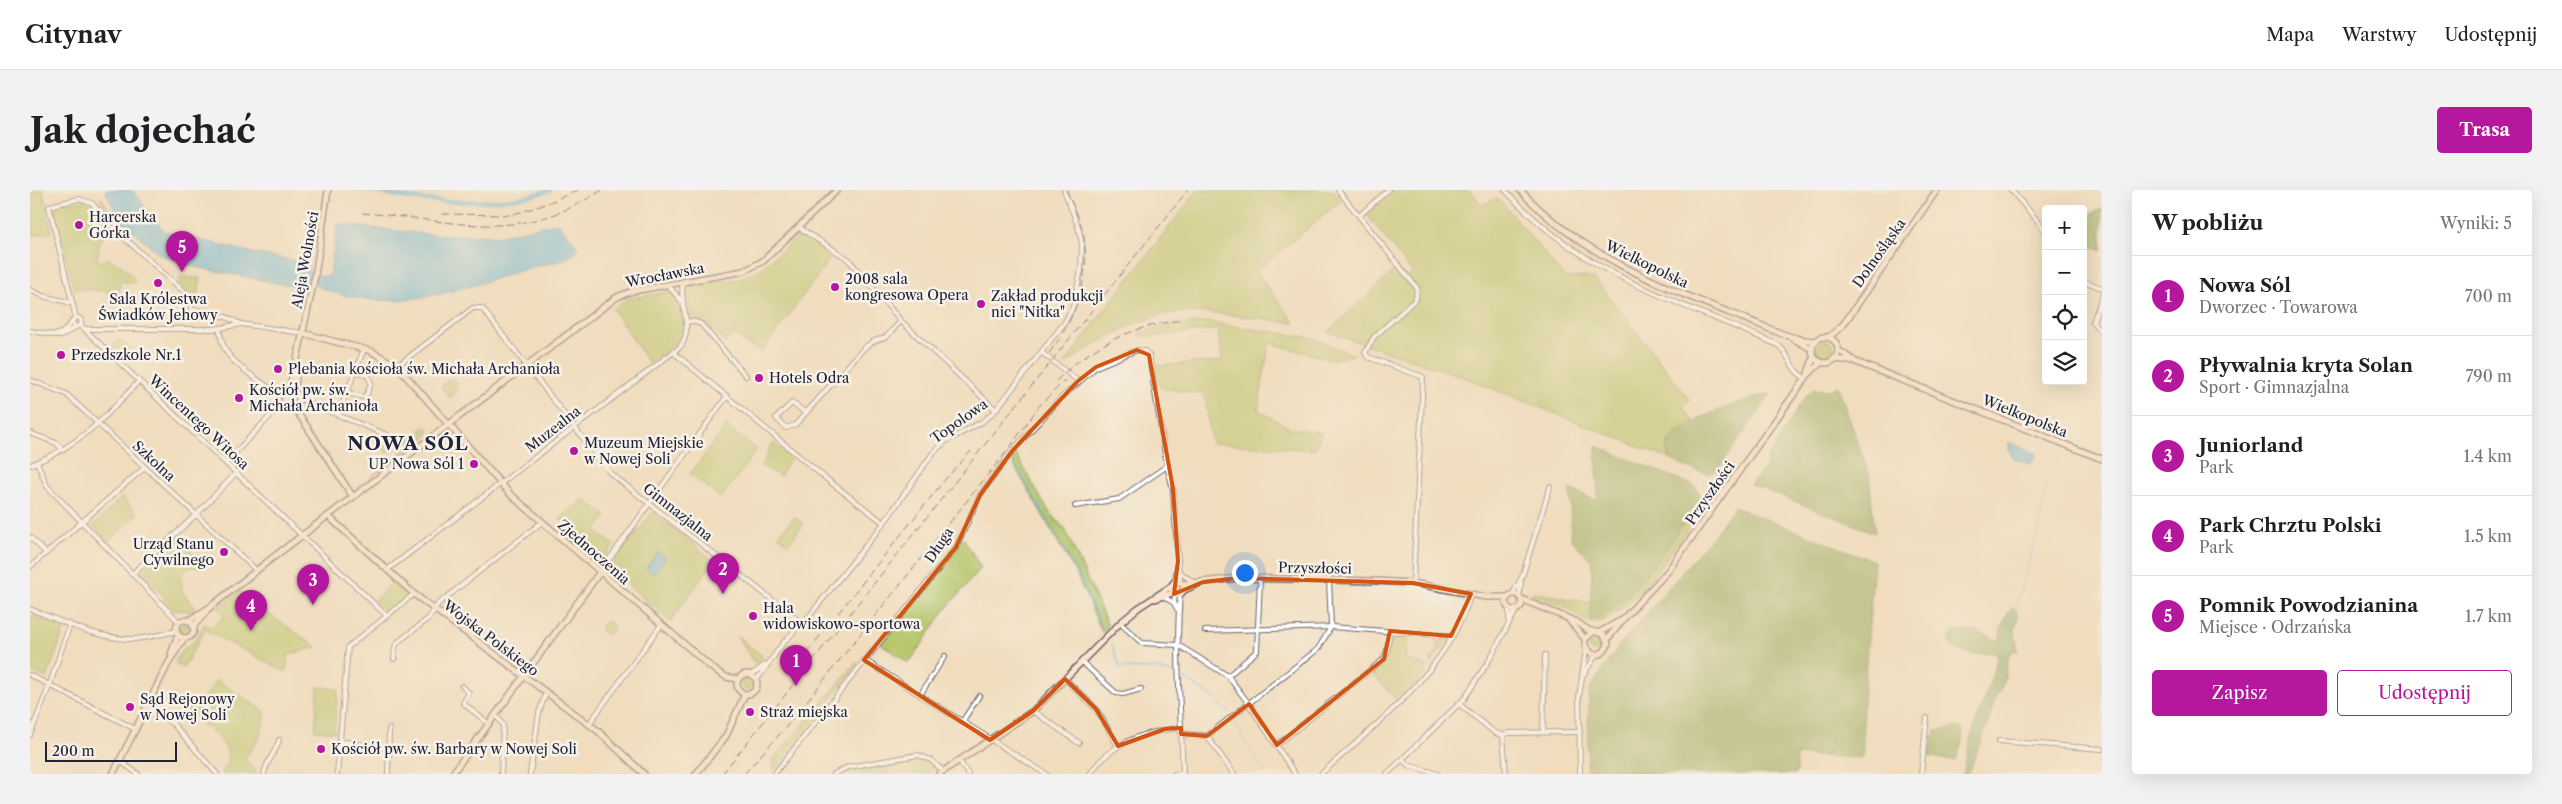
<!DOCTYPE html>
<html lang="pl">
<head>
<meta charset="utf-8">
<style>
	body { margin:0; font-family:"Libre Caslon Text",serif; background:#f2f2f2; color:#202124 }
	.controls { position:absolute; right:15px; top:15px; display:grid; overflow:hidden; border-radius:5px; box-shadow:0 5px 20px #0002 }
	.controls button { width:45px; height:45px; display:grid; place-items:center; padding:0; border:0; border-bottom:1px solid #e0e0e0; background:#fff; color:#202124; font:25px sans-serif }
	.scale { position:absolute; left:15px; bottom:12px; width:132px; box-sizing:border-box; padding-left:5px; border:2px solid #22223b; border-top:0; font-size:14px; line-height:18px; white-space:nowrap; color:#22223b; -webkit-text-stroke:4px #f7f3e8; paint-order:stroke }
	.you { position:absolute; left:1214px; top:382px; width:18px; height:18px; margin:-12px; border:4px solid #fff; border-radius:50%; background:#1a73e8; box-shadow:0 0 0 8px #1a73e833 }
	.badge { display:grid; place-items:center; width:32px; height:32px; border-radius:50%; background:#b5179e; color:#fff; font-size:16px; font-weight:700 }
	.pin { position:absolute; translate:-50% -41px; filter:drop-shadow(0 1px 2px #0008) }
	.pin::after { content:''; position:absolute; top:26px; width:18px; height:15px; background:inherit; clip-path:polygon(0 0,100% 0,50% 100%) }
	.list { margin:0; padding:0; list-style:none }
	h2 { display:flex; justify-content:space-between; align-items:center; height:65px; margin:0; padding:0 20px; font-size:21px }
	h2 small { font-size:16px; font-weight:400; color:#757577 }
	.list li { display:grid; grid-template-columns:32px 1fr auto; gap:15px; align-items:center; box-sizing:border-box; height:80px; padding:0 20px; border-top:1px solid #e0e0e0 }
	.list b { display:block; font-size:19px; white-space:nowrap }
	.list p { margin:0; font-size:16px; white-space:nowrap; color:#757577 }
	.list em { font-size:16px; font-style:normal; color:#757577 }
	.actions { display:flex; gap:10px; padding:15px 20px }
	.actions a { flex:1; padding:11px 0; border:1px solid #b5179e; border-radius:5px; text-align:center; font-size:18px; color:#b5179e }
	.actions .main { background:#b5179e; color:#fff }
	.icon { flex:none; width:28px; height:28px; fill:none; stroke:currentColor; stroke-width:2; stroke-linecap:round; stroke-linejoin:round }
	.map { position:relative; flex:none; width:2072px; height:584px; overflow:hidden; border-radius:5px }
	header { display:flex; align-items:center; gap:30px; box-sizing:border-box; height:70px; padding:0 25px; background:#fff; border-bottom:1px solid #e0e0e0 }
	header strong { font-size:24px }
	nav { display:flex; gap:28px; margin-inline-start:auto; font-size:18px }
	.intro { display:flex; align-items:center; justify-content:space-between; box-sizing:border-box; height:120px; padding:0 30px }
	h1 { margin:0; font-size:35px }
	.button { padding:12px 22px; border-radius:5px; background:#b5179e; color:#fff; font-size:18px; font-weight:700 }
	main { display:flex; gap:30px; padding:0 30px }
	aside { flex:1; background:#fff; border-radius:5px; box-shadow:0 5px 20px #0002 }
	.map>svg:first-child { display:block }
</style>
</head>
<body>
<header>
<strong>Citynav</strong>
<nav><a>Mapa</a><a>Warstwy</a><a>Udostępnij</a></nav>
</header>
<div class="intro"><h1>Jak dojechać</h1><a class="button">Trasa</a></div>
<main>
<div class="map">
<svg width="2072" height="584" viewBox="0 0 2072 584">
	<rect width="100%" height="100%" fill="#f7f3e8"/>
	<filter id="ink" filterUnits="userSpaceOnUse"><feTurbulence type="fractalNoise" baseFrequency=".02" numOctaves="2"/><feDisplacementMap in="SourceGraphic" scale="10" xChannelSelector="R" yChannelSelector="G"/><feConvolveMatrix kernelMatrix="1 2 1 2 8 2 1 2 1" color-interpolation-filters="sRGB"/></filter>
	<filter id="wash" filterUnits="userSpaceOnUse"><feTurbulence type="fractalNoise" baseFrequency=".0096" numOctaves="4" result="noise"/><feDisplacementMap in="SourceGraphic" scale="20" xChannelSelector="R" yChannelSelector="G"/><feGaussianBlur stdDeviation="1.12" result="paint"/><feColorMatrix in="noise" values="0 0 0 0 0 0 0 0 0 0 0 0 0 0 0 0 0 1.4 0 .05"/><feComposite in="paint" operator="in"/></filter>
	<g filter="url(#wash)">
		<rect width="100%" height="100%" fill="#f1ddbe"/>
		<!-- green -->
		<g fill="#b5c466" stroke="#6c7350">
			<path d="M0,0H13L22,42L0,46Z"/>
			<path d="M1168,0H1303L1311,11L1226,81L1265,133C1230,129 1164,117 1132,125C1095,134 1065,154 1034,175L1066,131Z"/>
			<path d="M1361,0H1440L1452,15L1468,8L1535,88L1558,87L1566,90L1660,210L1652,216L1664,232L1651,240L1637,258L1640,269L1426,184L1298,142L1367,78L1376,88L1382,82L1337,25L1340,19Z"/>
			<path d="M70,8L73,9L80,25L101,46L99,48L75,23Z"/>
			<path d="M53,11L61,14L80,39L70,51L67,70L74,72L76,68L91,75L106,90L102,93L90,91L89,103L52,99L44,100L24,16L34,12Z"/>
			<path d="M771,45L804,63L731,163L703,144L695,153L683,138L679,140L672,133L660,129L657,97L709,89L729,80Z"/>
			<path d="M154,87L171,88L166,117L160,106L149,94L150,88Z"/>
			<path d="M637,102L642,104C665,143 648,152 619,174L583,119L597,109Z"/>
			<path d="M1177,132L1283,148L1324,165L1302,170L1239,153L1228,220L1259,238L1292,243L1284,260L1182,253L1174,202L1164,203L1131,198L1124,176L1192,171L1188,139L1117,147L1108,144L1144,134Z"/>
			<path d="M89,149L101,160L95,167L83,156Z"/>
			<circle cx="1795" cy="160" r="9"/>
			<path d="M422,187L429,195L425,198L427,202L420,208L411,196Z"/>
			<path d="M696,236L727,260L691,308L660,284Z"/>
			<path d="M394,237L400,240L397,243L398,245L327,299L381,254L378,249L381,247L386,252L394,246L390,240Z"/>
			<path d="M342,244L362,254L363,259L357,263L345,251L347,250Z"/>
			<path d="M743,253L761,267L750,286L731,276Z"/>
			<path d="M985,263L1019,322L1035,339L1078,436L1072,442L1046,383L980,268Z"/>
			<path d="M92,307L108,324L78,352L63,336Z"/>
			<path d="M553,309L576,326L565,341L584,355L569,375L531,341L536,335L530,329Z"/>
			<path d="M623,322L684,371L640,432L579,378Z"/>
			<path d="M764,327L774,334L758,354L748,346Z"/>
			<path d="M1656,329L1659,337C1642,360 1590,440 1559,432C1549,429 1540,418 1530,414C1520,410 1510,409 1500,406L1503,402L1561,413V430L1646,344Z"/>
			<path d="M147,346L174,377L158,378L151,384L152,401L167,420L164,422L149,420L147,422L133,410L135,408L109,381Z"/>
			<path d="M933,348L951,378L915,420L879,473L850,453Z"/>
			<path d="M364,390L381,405L357,424L344,411Z"/>
			<path d="M210,400L218,410L287,457L258,465L256,482L175,440L153,478L145,473L152,460L165,451L174,434L180,438L195,426L188,417Z"/>
			<path d="M2,426L35,437L17,488L0,481V432Z"/>
			<circle cx="577" cy="438" r="6"/>
			<circle cx="155" cy="440" r="6"/>
			<path d="M1359,444H1378L1375,469L1397,476L1395,484L1368,512L1341,482L1355,470Z"/>
			<circle cx="1566" cy="453" r="9"/>
			<path d="M707,446L731,465L733,467L727,473L723,472Z"/>
			<path d="M1410,446L1414,447L1416,453L1401,474V467L1406,464L1407,454L1405,450Z"/>
			<path d="M826,473H828L827,476L747,578L743,579L744,569Z"/>
			<circle cx="717" cy="494" r="6"/>
			<path d="M186,490L233,520L236,524L229,549L215,569L228,584H193L190,581L198,574C202,547 168,532 149,520L157,507L171,515Z"/>
			<path d="M288,497L308,499L304,542L285,540Z"/>
			<path d="M888,568L894,569L906,578L896,584H809L818,579Z"/>
		</g>
		<!-- forest -->
		<g fill="#90aa5b" stroke="#59664b">
			<path d="M2072,19V61L2053,53V26Z"/>
			<path d="M1808,196L1839,285L1845,343L1720,294L1736,278L1738,267L1774,208L1784,199L1800,200Z"/>
			<path d="M1741,204L1689,278L1679,284L1653,276L1640,269C1639,266 1637,261 1637,258C1640,233 1712,212 1733,205Z"/>
			<path d="M1566,256L1665,296L1671,307C1650,337 1596,424 1560,431L1562,371L1541,349L1540,299L1568,311Z"/>
			<path d="M1704,317L1844,371L1833,513V568L1767,565L1766,584H1557L1559,500L1589,456L1687,341Z"/>
			<path d="M1981,419H1985C1991,429 1984,434 1985,444C1985,451 1989,454 1987,461H1981C1975,472 1977,483 1973,494C1971,500 1965,506 1964,511C1959,536 1947,559 1939,584H1933C1940,542 1957,506 1968,466L1965,462C1949,465 1935,465 1921,456L1919,449L1923,442C1948,440 1944,439 1966,451L1970,449C1970,435 1974,430 1981,419Z"/>
			<path d="M1928,537L1932,539L1933,549L1926,571L1900,567L1898,564L1906,541Z"/>
		</g>
		<!-- water -->
		<g fill="#61b6de" stroke="#426c8c">
			<path d="M75,0H102L134,41L227,64L278,73L280,84L299,87L308,34L395,44L466,46L528,33L547,56L546,62C531,75 513,73 496,79C422,102 355,128 282,94L276,96L252,94L165,77L138,68L129,64L89,28Z"/>
			<path d="M1979,252L2007,264L2001,274L1983,268L1979,260Z"/>
			<path d="M628,362L636,368L623,384L616,378Z"/>
		</g>
		<g fill="none" stroke-linecap="round" stroke-linejoin="round">
			<!-- stream -->
			<g stroke="#61b6de" stroke-width="1">
				<path d="M725,0L729,5"/>
				<path d="M982,268L1048,382L1072,437"/>
				<path d="M1082,454L1090,478L1129,479L1144,484"/>
				<path d="M1155,489L1183,507L1199,523"/>
				<path d="M1206,531C1212,550 1225,567 1236,584"/>
				<path d="M1934,584L1947,540L1967,502L1983,425L2008,342L2017,295"/>
			</g>
			<!-- canal -->
			<path stroke="#61b6de" stroke-width="4.5" d="M341,0C388,14 474,17 520,0"/>
		</g>
	</g>
	<g filter="url(#ink)">
		<g fill="none" stroke-linecap="round" stroke-linejoin="round">
			<!-- street casing -->
			<g stroke="#6a6369" stroke-width="6">
				<g id="street">
					<path d="M1308,0L1387,98L1386,109L1344,147L1335,163L1338,167L1393,187L1383,393"/>
					<path d="M1475,0C1555,88 1644,108 1748,155C1760,165 1761,181 1775,188"/>
					<path d="M1981,0L2012,36L2016,46"/>
					<path d="M1329,26L1358,0"/>
					<path d="M768,37L818,69L871,131L966,220"/>
					<path d="M2053,91L2072,98"/>
					<path d="M638,95L652,112"/>
					<path d="M0,100L13,106L42,113"/>
					<path d="M2072,106L2063,132L2072,144"/>
					<circle cx="47" cy="132" r="4.5"/>
					<path d="M46,128L19,16L49,9L62,13L81,36L159,106L161,119L196,127L211,134"/>
					<path d="M656,132L663,131L671,134L716,186"/>
					<path d="M50,135L357,426"/>
					<path d="M189,138C191,147 192,157 198,164C205,174 244,205 256,203"/>
					<path d="M55,139H185L211,134L272,143"/>
					<path d="M0,141L31,146L46,137"/>
					<path d="M25,145L33,142L42,132"/>
					<path d="M643,162L799,291L854,333"/>
					<path d="M1011,162L1048,191"/>
					<path d="M367,176L443,118H452L580,283L772,433"/>
					<path d="M0,190L36,204L226,380"/>
					<path d="M318,203L333,207L337,204L341,193L338,186L326,181"/>
					<path d="M268,205L276,212L357,245"/>
					<path d="M776,223L762,213L746,228L756,238L765,235L834,158L844,151L856,147L871,131"/>
					<path d="M308,225L334,159"/>
					<path d="M0,243L26,253L33,260"/>
					<path d="M7,272L17,296L149,432"/>
					<path d="M196,272L248,218L256,214"/>
					<path d="M0,275C48,257 76,227 109,191"/>
					<path d="M1045,316L1089,309L1137,276"/>
					<path d="M0,347L16,363"/>
					<path d="M1148,373L1150,392"/>
					<path d="M0,377L114,278"/>
					<path d="M357,380L650,157C665,138 648,114 653,93"/>
					<path d="M570,382L697,206"/>
					<path d="M1151,383L1162,391"/>
					<path d="M102,384L168,323L207,282"/>
					<path d="M1145,405L1144,413L1147,419"/>
					<path d="M1150,405C1145,464 1151,524 1153,584"/>
					<path d="M1482,405L1492,387L1520,297"/>
					<path d="M1134,407L1144,413"/>
					<path d="M1489,407L1491,392"/>
					<path d="M1479,418V433"/>
					<path d="M0,419C32,431 69,450 104,449C118,448 132,444 146,441"/>
					<path d="M1090,433L1112,453L1148,455L1198,486L1219,514L1265,584"/>
					<path d="M1175,441L1301,437L1421,446"/>
					<path d="M364,469L365,457L368,452L399,428L408,414L512,332"/>
					<path d="M834,470L1016,584"/>
					<path d="M1052,472L1086,503L1093,504L1111,499"/>
					<path d="M1554,484L1566,465"/>
					<path d="M0,485L105,539"/>
					<path d="M721,485L735,475"/>
					<path d="M1198,486L1227,461L1230,388"/>
					<path d="M1035,489L1066,519L1088,556"/>
					<path d="M726,491L753,453L780,425L854,333L903,263L916,251L952,232L964,222L1035,132L1043,117L1051,80L1052,54L1048,36L1034,0"/>
					<path d="M432,496L439,503L433,513L459,534"/>
					<path d="M890,505L915,466"/>
					<path d="M1429,514L1465,543L1473,545L1479,543L1550,542"/>
					<path d="M116,516L143,534L187,584"/>
					<path d="M1003,521L1049,553"/>
					<path d="M465,524L473,535L471,584"/>
					<path d="M932,532L949,506"/>
					<path d="M559,534L631,435"/>
					<path d="M1513,542L1515,465"/>
					<path d="M1151,544L1177,546L1204,584"/>
					<path d="M0,545L20,494L40,434"/>
					<path d="M1473,545L1476,584"/>
					<path d="M1177,546L1288,459L1301,437L1299,389"/>
					<path d="M310,551L358,559"/>
					<path d="M1969,551L2072,559"/>
					<path d="M1247,555L1354,469L1357,461L1360,441"/>
					<path d="M929,570L938,584"/>
					<path d="M1373,570L1378,575L1408,584"/>
					<path d="M90,571L108,584"/>
					<path d="M234,584C236,571 246,563 249,550"/>
					<path d="M307,584L318,457L384,404"/>
					<path d="M358,584L359,539"/>
					<path d="M500,584L509,523L516,503"/>
					<path d="M744,584L926,357L950,305L982,261L1031,208L1066,177L1107,160L1115,161L1119,165L1137,276L1143,299L1148,371L1145,391"/>
					<path d="M804,584L818,577L888,565L901,570L913,581"/>
					<path d="M1060,584C1080,553 1116,541 1151,538"/>
					<path d="M1145,584L1153,583"/>
					<path d="M1291,584C1346,534 1420,478 1441,404"/>
					<path d="M1357,584L1434,509L1460,469L1486,420"/>
					<path d="M1550,584L1549,507L1556,460"/>
					<path d="M1891,584L1897,528"/>
				</g>
			</g>
			<!-- secondary casing -->
			<g stroke="#6a6369" stroke-width="8">
				<g id="secondary">
					<path d="M1490,0C1551,66 1632,96 1713,128C1735,136 1762,151 1786,151"/>
					<path d="M272,143L341,161L367,176L480,304L682,478L696,487L708,489"/>
					<path d="M1799,147L1813,135L1907,0"/>
					<circle cx="1795" cy="160" r="13"/>
					<path d="M1764,149L1782,159"/>
					<path d="M1808,160L1826,172L2072,269"/>
					<path d="M1804,169L1821,171"/>
					<path d="M1778,183L1784,166"/>
					<path d="M258,202L262,201L268,205L269,210L265,215L258,216L254,210L260,198L264,177"/>
					<path d="M265,202L267,169L285,86L298,0"/>
					<path d="M261,216L268,223L323,307"/>
					<path d="M298,326L384,404L568,541L614,584"/>
					<path d="M1153,394L1208,388L1348,391L1383,393L1456,407H1478"/>
					<path d="M1154,400L1172,392"/>
					<circle cx="1484" cy="412" r="8"/>
					<path d="M1125,409L1142,403"/>
					<path d="M1491,409L1547,432L1558,440L1573,444L1578,453C1576,462 1570,466 1562,464L1555,456V449L1563,442"/>
					<circle cx="155" cy="439" r="9"/>
					<path d="M1539,430L1555,449"/>
					<path d="M158,431L179,418L241,369L587,107L603,101L714,81L733,71L807,0"/>
					<path d="M163,437L176,422"/>
					<path d="M1570,442L1590,431"/>
					<path d="M1577,450L1594,428L1637,382L1777,186L1791,172"/>
					<path d="M141,464L148,445"/>
					<circle cx="717" cy="494" r="10"/>
					<path d="M83,584L138,474L154,448"/>
					<path d="M422,584L570,382"/>
					<path d="M666,584L696,546L715,504"/>
					<path d="M909,584L1003,521L1090,433L1108,418L1140,397L1145,391L1153,394L1154,400L1150,405H1145L1140,397"/>
				</g>
			</g>
			<!-- street -->
			<use href="#street" stroke="#fff" stroke-width="4"/>
			<!-- secondary -->
			<use href="#secondary" stroke="#fde4d1" stroke-width="5"/>
			<!-- rail -->
			<g stroke="#22223b" stroke-width="1" stroke-dasharray="8 4" stroke-linecap="butt">
				<path d="M332,23C426,29 485,57 572,0"/>
				<path d="M412,24L480,25L510,16L549,0"/>
				<path d="M1019,163C1045,130 1062,86 1053,43C1050,28 1042,14 1036,0"/>
				<path d="M1026,191C1060,156 1104,135 1153,130"/>
				<path d="M778,461L913,292L941,261"/>
				<path d="M692,584L1158,0"/>
				<path d="M714,584L757,536L980,257L1010,215L1035,190"/>
			</g>
		</g>
	</g>
	<!-- marked area -->
	<path d="M0 0H2072V584H0ZM1107,160L1119,165L1143,299L1148,371L1144,404L1173,392L1208,388L1383,393L1441,404L1421,446L1360,441L1354,469L1247,555L1219,514L1177,546L1151,544V538L1135,539L1088,556L1066,519L1035,489L1003,521L960,550L834,470L926,357L950,305L982,261L1048,191L1066,177Z" fill="#f1ddbe" fill-opacity=".55" fill-rule="evenodd"/>
	<path fill="none" stroke="#d45411" stroke-width="4" stroke-linejoin="round" d="M1107,160L1119,165L1143,299L1148,371L1144,404L1173,392L1208,388L1383,393L1441,404L1421,446L1360,441L1354,469L1247,555L1219,514L1177,546L1151,544V538L1135,539L1088,556L1066,519L1035,489L1003,521L960,550L834,470L926,357L950,305L982,261L1048,191L1066,177Z"/>
	<!-- markers -->
	<g fill="#b5179e" stroke="#f7f3e8" stroke-width="2">
		<circle cx="49" cy="35" r="5"/>
		<circle cx="128" cy="93" r="5"/>
		<circle cx="805" cy="97" r="5"/>
		<circle cx="951" cy="114" r="5"/>
		<circle cx="31" cy="165" r="5"/>
		<circle cx="248" cy="179" r="5"/>
		<circle cx="729" cy="188" r="5"/>
		<circle cx="209" cy="208" r="5"/>
		<circle cx="544" cy="261" r="5"/>
		<circle cx="444" cy="274" r="5"/>
		<circle cx="194" cy="362" r="5"/>
		<circle cx="723" cy="426" r="5"/>
		<circle cx="100" cy="517" r="5"/>
		<circle cx="720" cy="522" r="5"/>
		<circle cx="291" cy="559" r="5"/>
	</g>
	<g text-anchor="middle" dominant-baseline="central" stroke-width="5" stroke-linejoin="round" paint-order="stroke">
		<!-- poi labels -->
		<g font-size="14" fill="#22223b" stroke="#f7f3e8" text-anchor="start">
			<text x="59" y="27">Harcerska<tspan x="59" dy="16">Górka</tspan></text>
			<text x="815" y="89">2008 sala<tspan x="815" dy="16">kongresowa Opera</tspan></text>
			<text x="961" y="106">Zakład produkcji<tspan x="961" dy="16">nici "Nitka"</tspan></text>
			<text x="128" y="109" text-anchor="middle">Sala Królestwa<tspan x="128" dy="16">Świadków Jehowy</tspan></text>
			<text x="41" y="165">Przedszkole Nr.1</text>
			<text x="258" y="179">Plebania kościoła św. Michała Archanioła</text>
			<text x="739" y="188">Hotels Odra</text>
			<text x="219" y="200">Kościół pw. św.<tspan x="219" dy="16">Michała Archanioła</tspan></text>
			<text x="554" y="253">Muzeum Miejskie<tspan x="554" dy="16">w Nowej Soli</tspan></text>
			<text x="434" y="274" text-anchor="end">UP Nowa Sól 1</text>
			<text x="184" y="354" text-anchor="end">Urząd Stanu<tspan x="184" dy="16">Cywilnego</tspan></text>
			<text x="733" y="418">Hala<tspan x="733" dy="16">widowiskowo-sportowa</tspan></text>
			<text x="110" y="509">Sąd Rejonowy<tspan x="110" dy="16">w Nowej Soli</tspan></text>
			<text x="730" y="522">Straż miejska</text>
			<text x="301" y="559">Kościół pw. św. Barbary w Nowej Soli</text>
		</g>
		<!-- street labels -->
		<g font-size="14" fill="#22223b" stroke="#f7f3e8">
			<text transform="translate(1849 63) rotate(-55)">Dolnośląska</text>
			<text transform="translate(275 70) rotate(-80)">Aleja Wolności</text>
			<text transform="translate(1617 74) rotate(26)">Wielkopolska</text>
			<text transform="translate(635 85) rotate(-11)">Wrocławska</text>
			<text transform="translate(1995 226) rotate(22)">Wielkopolska</text>
			<text transform="translate(929 231) rotate(-35)">Topolowa</text>
			<text transform="translate(169 232) rotate(43)">Wincentego Witosa</text>
			<text transform="translate(523 239) rotate(-38)">Muzealna</text>
			<text transform="translate(124 271) rotate(43)">Szkolna</text>
			<text transform="translate(1680 303) rotate(-55)">Przyszłości</text>
			<text transform="translate(648 322) rotate(38)">Gimnazjalna</text>
			<text transform="translate(909 355) rotate(-56)">Długa</text>
			<text transform="translate(564 362) rotate(41)">Zjednoczenia</text>
			<text transform="translate(1285 378) rotate(1)">Przyszłości</text>
			<text transform="translate(461 448) rotate(37)">Wojska Polskiego</text>
		</g>
		<!-- district labels -->
		<g font-size="19" font-weight="bold" letter-spacing="1" fill="#22223b" stroke="#f7f3e8">
			<text x="378" y="253">NOWA SÓL</text>
		</g>
	</g>
</svg>
<div class="controls">
<button>+</button>
<button>−</button>
<button><svg class="icon" aria-label="locate" viewBox="0 0 24 24"><circle cx="12" cy="12" r="6"/><path d="M12 2v4M12 18v4M2 12h4M18 12h4"/></svg></button>
<button><svg class="icon" aria-label="layers" viewBox="0 0 24 24"><path d="M12 4l9 5-9 5-9-5zM3 14l9 5 9-5"/></svg></button>
</div>
<div class="scale">200 m</div>
<div class="you"></div>
<div class="pin badge" style="left:766px;top:496px">1</div>
<div class="pin badge" style="left:693px;top:404px">2</div>
<div class="pin badge" style="left:283px;top:415px">3</div>
<div class="pin badge" style="left:221px;top:441px">4</div>
<div class="pin badge" style="left:152px;top:82px">5</div>
</div>
<aside>
<h2>W pobliżu<small>Wyniki: 5</small></h2>
<ul class="list">
<li><span class="badge">1</span><div><b>Nowa Sól</b><p>Dworzec · Towarowa</p></div><em>700 m</em></li>
<li><span class="badge">2</span><div><b>Pływalnia kryta Solan</b><p>Sport · Gimnazjalna</p></div><em>790 m</em></li>
<li><span class="badge">3</span><div><b>Juniorland</b><p>Park</p></div><em>1.4 km</em></li>
<li><span class="badge">4</span><div><b>Park Chrztu Polski</b><p>Park</p></div><em>1.5 km</em></li>
<li><span class="badge">5</span><div><b>Pomnik Powodzianina</b><p>Miejsce · Odrzańska</p></div><em>1.7 km</em></li>
</ul>
<div class="actions"><a class="main">Zapisz</a><a>Udostępnij</a></div>
</aside>
</main>
</body>
</html>
